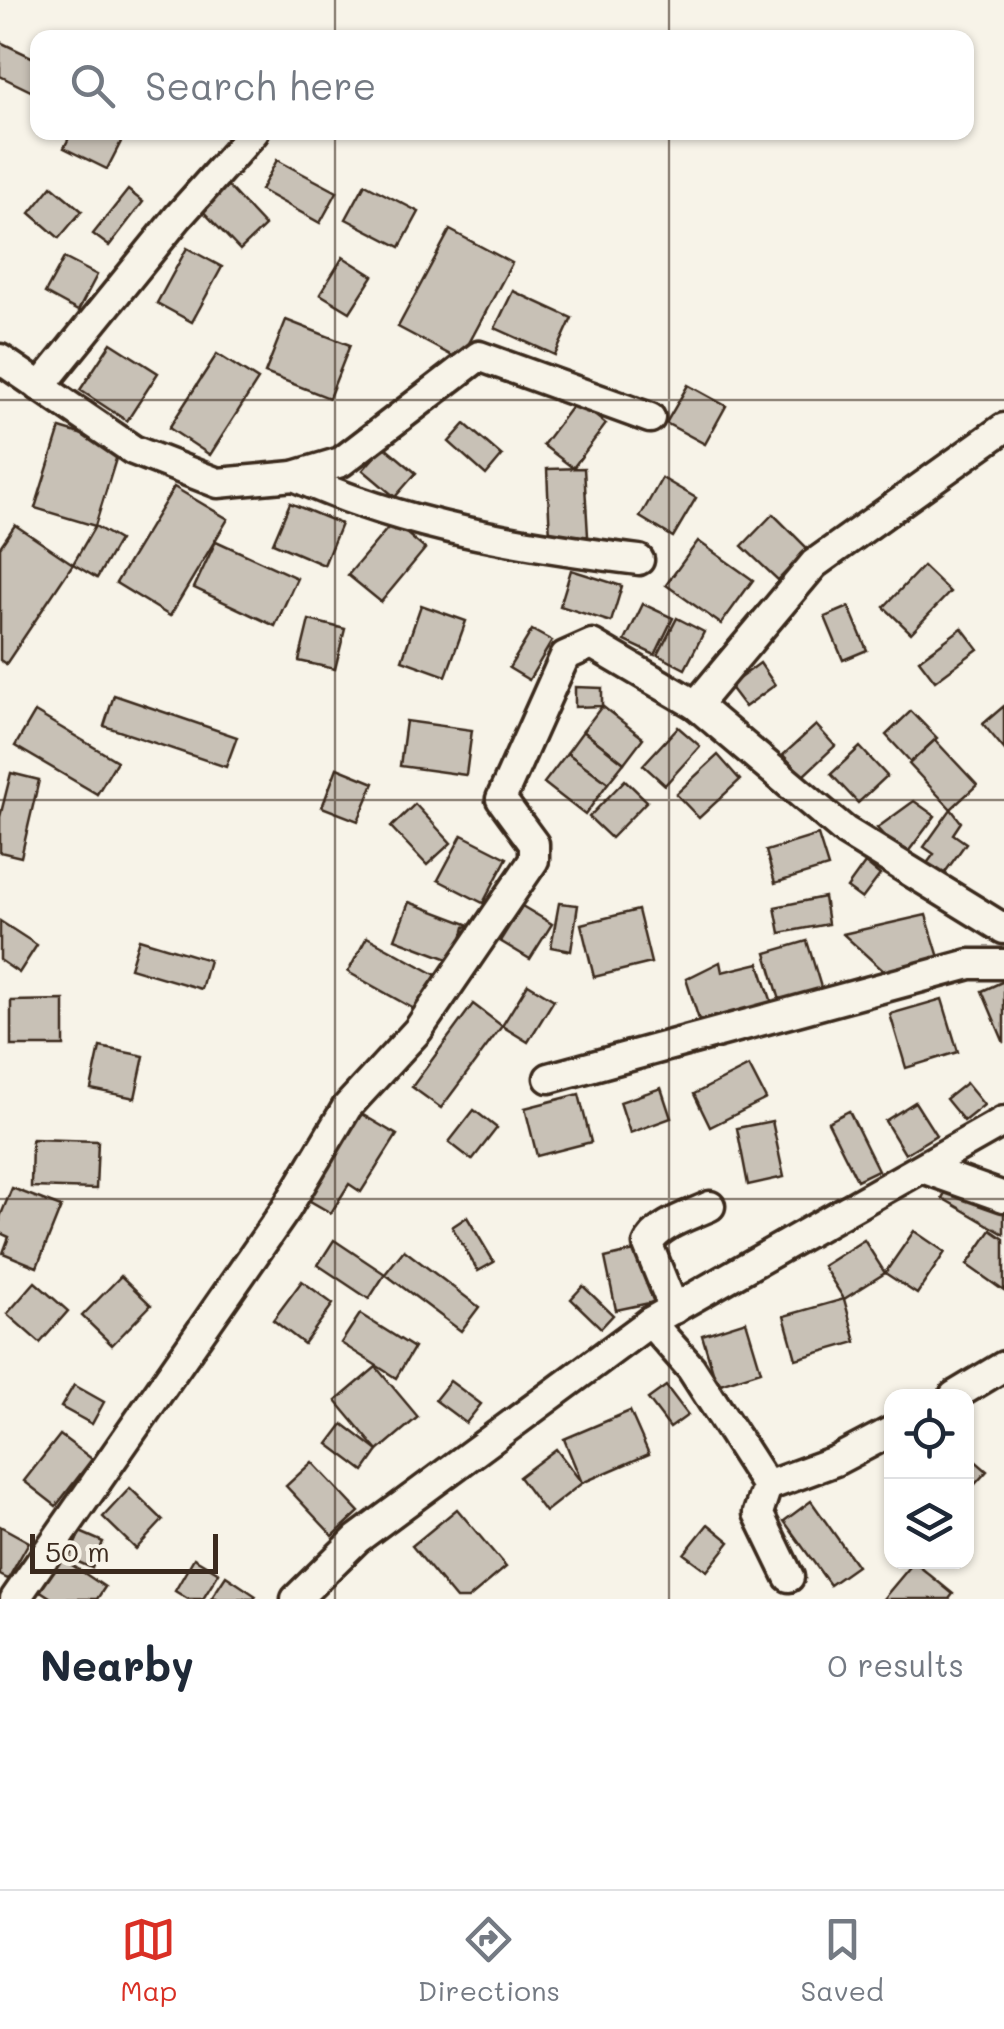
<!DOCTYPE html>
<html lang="en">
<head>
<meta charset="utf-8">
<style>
	body { margin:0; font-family:Mali,sans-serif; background:#f2f2f3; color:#1f2937 }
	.controls { position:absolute; right:30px; bottom:30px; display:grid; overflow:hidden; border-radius:20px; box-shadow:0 2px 8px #0004 }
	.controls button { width:90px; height:90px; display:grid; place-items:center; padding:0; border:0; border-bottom:2px solid #e0e1e3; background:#fff; color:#1f2937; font:50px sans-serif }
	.scale { position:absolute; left:30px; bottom:25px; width:188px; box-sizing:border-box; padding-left:10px; border:5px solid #3b2a1e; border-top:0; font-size:28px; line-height:35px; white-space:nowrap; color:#3b2a1e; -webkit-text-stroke:8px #f7f3e8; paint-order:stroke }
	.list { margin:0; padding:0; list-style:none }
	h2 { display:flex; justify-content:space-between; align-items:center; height:130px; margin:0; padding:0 40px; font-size:42px }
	h2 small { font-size:32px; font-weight:400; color:#747a83 }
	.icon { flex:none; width:55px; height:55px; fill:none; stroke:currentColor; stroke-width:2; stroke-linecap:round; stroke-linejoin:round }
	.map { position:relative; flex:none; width:1004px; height:1599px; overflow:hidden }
	.search { position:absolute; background:#fff; box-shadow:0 2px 8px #0004; left:30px; right:30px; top:30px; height:110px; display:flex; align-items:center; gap:25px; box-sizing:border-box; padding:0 35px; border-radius:20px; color:#747a83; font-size:38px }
	.sheet { height:290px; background:#fff }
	nav { display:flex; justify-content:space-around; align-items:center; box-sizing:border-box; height:140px; border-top:2px solid #e0e1e3; background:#fff; font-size:28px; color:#747a83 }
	nav a { display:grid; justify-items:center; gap:5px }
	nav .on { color:#d93025 }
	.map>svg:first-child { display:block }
</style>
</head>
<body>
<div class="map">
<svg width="1004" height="1599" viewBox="0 0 1004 1599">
	<rect width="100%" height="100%" fill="#f7f3e8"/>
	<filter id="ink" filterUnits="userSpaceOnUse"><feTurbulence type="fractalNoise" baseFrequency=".01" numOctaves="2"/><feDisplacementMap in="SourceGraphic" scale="20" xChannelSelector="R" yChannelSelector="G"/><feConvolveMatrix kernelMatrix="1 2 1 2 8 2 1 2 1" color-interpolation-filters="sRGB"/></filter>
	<g filter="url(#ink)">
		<!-- building -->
		<g fill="#c8c1b6" stroke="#3b2a1e" stroke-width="2.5">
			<path d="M0,42L38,60L37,94L0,76Z"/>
			<path d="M72,132H126L107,169L64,148Z"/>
			<path d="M277,160L337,192L320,223L261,190Z"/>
			<path d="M225,183L265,226L240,250L199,207Z"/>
			<path d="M365,184L419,212L400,247L346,219Z"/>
			<path d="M52,186L82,211L59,238L30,213Z"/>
			<path d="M128,190L143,202L109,246L93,234Z"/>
			<path d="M450,230L512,263L460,360L398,327Z"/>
			<path d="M187,248L222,267L192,322L157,303Z"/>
			<path d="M343,257L373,276L350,312L320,294Z"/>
			<path d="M64,258L97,275L78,311L45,293Z"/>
			<path d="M513,291L572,318L555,355L495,328Z"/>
			<path d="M286,320L350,345L329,398L265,373Z"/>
			<path d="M111,343L158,373L127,421L80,390Z"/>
			<path d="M217,354L258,380L210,455L169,428Z"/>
			<path d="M688,385L726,406L705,444L666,423Z"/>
			<path d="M576,401L606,424L573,468L543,445Z"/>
			<path d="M465,424L502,456L486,475L449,442Z"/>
			<path d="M60,428L120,446L95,526L35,508Z"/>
			<path d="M384,446L416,473L395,497L363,470Z"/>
			<path d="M584,468L588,536L550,537L547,469Z"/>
			<path d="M662,478L696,498L673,537L640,517Z"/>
			<path d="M174,487L228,519L170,616L116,583Z"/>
			<path d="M290,503L341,524L324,565L273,543Z"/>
			<path d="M773,514L808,549L778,580L742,546Z"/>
			<path d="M393,522L425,549L381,602L348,575Z"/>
			<path d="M15,525L73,564L6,664L0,660V547Z"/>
			<path d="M95,526L119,540L97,578L73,564Z"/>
			<path d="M216,541L297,578L275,626L194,588Z"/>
			<path d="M698,541L753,580L721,624L666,585Z"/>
			<path d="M923,566L950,592L911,633L884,607Z"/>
			<path d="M571,570L622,586L611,622L560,606Z"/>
			<path d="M643,604L673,618L655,655L625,641Z"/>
			<path d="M421,605L466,621L446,676L402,660Z"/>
			<path d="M849,607L867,650L843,660L825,617Z"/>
			<path d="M677,618L704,632L685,669L658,655Z"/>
			<path d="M309,620L345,629L335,669L299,661Z"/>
			<path d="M962,628L978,649L935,681L919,660Z"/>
			<path d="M532,630L552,641L529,680L509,668Z"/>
			<path d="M760,663L775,685L745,707L729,686Z"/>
			<path d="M575,687L602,688V706L575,707Z"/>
			<path d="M114,695L237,737L226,767L104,726Z"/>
			<path d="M602,706L643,738L624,763L583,731Z"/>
			<path d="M1004,706V749L983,724Z"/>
			<path d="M911,711L937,738L911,762L886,735Z"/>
			<path d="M35,712L117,761L97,794L15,746Z"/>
			<path d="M406,721L472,730L466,775L400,766Z"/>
			<path d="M816,725L835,746L803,776L783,755Z"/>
			<path d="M678,727L700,746L665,785L643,765Z"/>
			<path d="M583,731L624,763L608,783L567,753Z"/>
			<path d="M935,740L977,785L951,809L909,764Z"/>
			<path d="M860,747L887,776L858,803L831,774Z"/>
			<path d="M567,753L608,783L585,815L544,783Z"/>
			<path d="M718,755L740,780L699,818L676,794Z"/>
			<path d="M337,768L374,783L358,821L322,807Z"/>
			<path d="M11,773L39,780L21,857L0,852V817Z"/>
			<path d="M625,780L647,801L611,838L589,817Z"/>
			<path d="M914,801L935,816L902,860L879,845L886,838L877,828Z"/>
			<path d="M415,804L451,843L427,865L391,827Z"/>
			<path d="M951,809L961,822L953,834L966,843L941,878L925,866L934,854L924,847Z"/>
			<path d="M462,835L507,858L483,903L438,880Z"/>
			<path d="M818,835L828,867L775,883L766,851Z"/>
			<path d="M865,863L880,875L862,899L847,888Z"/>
			<path d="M824,897L828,924L780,933L775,907Z"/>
			<path d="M409,902L470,925L465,927L456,962L395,939Z"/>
			<path d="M559,903L578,905L571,951L551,947Z"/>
			<path d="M522,906L552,924L530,959L500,941Z"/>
			<path d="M638,910L651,963L594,977L581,924Z"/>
			<path d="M926,915L940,961L888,975L843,934Z"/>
			<path d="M0,921L37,945L19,973L0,960Z"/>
			<path d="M367,937L436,975L416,1010L348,972Z"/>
			<path d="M139,939L209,960L201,989L130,968Z"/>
			<path d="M807,941L823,994L782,1007L766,953Z"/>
			<path d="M720,962L722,972L759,963L773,1006L701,1026L686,979Z"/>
			<path d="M1004,981V1043L982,991Z"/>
			<path d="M528,984L554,1000L528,1042L502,1026Z"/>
			<path d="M942,999L958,1052L906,1068L890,1014Z"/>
			<path d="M64,1000V1046H11V1001Z"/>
			<path d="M473,1004L502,1026L441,1108L412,1087Z"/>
			<path d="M100,1047L144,1056L135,1098L91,1089Z"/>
			<path d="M749,1066L766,1099L710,1127L694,1094Z"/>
			<path d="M966,1083L984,1105L964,1121L946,1099Z"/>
			<path d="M661,1088L671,1118L630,1133L620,1102Z"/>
			<path d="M579,1094L591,1142L537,1156L525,1108Z"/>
			<path d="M915,1102L936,1135L905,1154L885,1121Z"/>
			<path d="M474,1110L497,1128L472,1160L449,1142Z"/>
			<path d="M849,1111L878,1170L857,1180L828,1122Z"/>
			<path d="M358,1112L397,1135L361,1192L349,1184L331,1213L305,1198Z"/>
			<path d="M772,1121L784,1177L748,1185L737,1128Z"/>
			<path d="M32,1139L98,1141L96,1189L31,1187Z"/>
			<path d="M952,1181L1004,1211V1234L942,1198Z"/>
			<path d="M12,1188L61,1207L37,1267L3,1253L9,1237L0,1233V1217Z"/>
			<path d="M467,1217L494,1262L478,1271L452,1227Z"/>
			<path d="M991,1230L1004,1239V1291L967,1265Z"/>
			<path d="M914,1231L945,1252L917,1294L885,1273Z"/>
			<path d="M334,1240L385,1274L369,1299L318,1265Z"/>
			<path d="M864,1240L885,1273L844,1299L823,1266Z"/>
			<path d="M643,1249L654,1302L616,1310L605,1258Z"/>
			<path d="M404,1250L479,1307L461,1331L385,1274Z"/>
			<path d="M121,1276L151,1305L112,1345L82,1316Z"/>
			<path d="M302,1281L333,1304L304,1344L273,1320Z"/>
			<path d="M35,1282L68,1311L40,1343L7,1314Z"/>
			<path d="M583,1286L613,1315L601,1328L571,1299Z"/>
			<path d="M844,1299L856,1342L796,1359L784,1316Z"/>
			<path d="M360,1314L414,1348L396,1378L341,1343Z"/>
			<path d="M746,1321L761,1371L717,1385L702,1335Z"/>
			<path d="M376,1367L418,1417L378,1451L336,1401Z"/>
			<path d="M450,1381L481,1404L466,1423L435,1400Z"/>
			<path d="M74,1385L104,1402L92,1424L61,1407Z"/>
			<path d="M666,1386L688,1415L670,1428L648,1399Z"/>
			<path d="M630,1411L649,1454L582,1483L564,1439Z"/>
			<path d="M343,1424L378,1451L364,1471L328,1444Z"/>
			<path d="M60,1435L92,1459L56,1506L24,1481Z"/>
			<path d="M556,1449L582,1483L545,1512L519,1477Z"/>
			<path d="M966,1453L987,1471L966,1494Z"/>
			<path d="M312,1462L359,1512L333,1536L286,1486Z"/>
			<path d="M130,1488L163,1520L136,1549L103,1517Z"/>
			<path d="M811,1501L857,1566L830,1585L784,1521Z"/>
			<path d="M457,1509L506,1567L468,1599H456L412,1546Z"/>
			<path d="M708,1524L730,1542L707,1571L684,1554Z"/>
			<path d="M0,1526L29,1542L8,1579L0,1575Z"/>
			<path d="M80,1532L103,1542L92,1568L69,1558Z"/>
			<path d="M57,1555L105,1587L97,1599H53L36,1588Z"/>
			<path d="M194,1558L219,1573L203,1599H188L175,1591Z"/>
			<path d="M914,1562L953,1594L949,1599H883Z"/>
			<path d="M226,1576L256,1596L254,1599H211Z"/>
		</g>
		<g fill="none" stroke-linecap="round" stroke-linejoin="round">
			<!-- minor casing -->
			<g stroke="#3b2a1e" stroke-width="35">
				<g id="minor">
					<path d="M0,359L133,450L218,483L294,476L341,462L479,356L650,418"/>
					<path d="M40,387L178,217L254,132"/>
					<path d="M294,476C404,526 520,545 639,560"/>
					<path d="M696,705L845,831L1004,929"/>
					<path d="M549,1078L970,964H1004"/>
					<path d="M925,1169L1004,1197"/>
					<path d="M674,1309L648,1245C656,1225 691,1215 710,1206"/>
					<path d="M650,1322L691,1368L767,1486L835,1461L892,1431"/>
					<path d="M954,1396L1004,1366"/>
					<path d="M767,1486L758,1513L789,1577"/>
					<path d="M15,1599L286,1209L347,1107L418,1030L534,860V844L501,799L565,656L592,644L696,705L814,564L1004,428"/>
					<path d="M296,1599L357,1539L650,1322L1004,1121"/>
				</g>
			</g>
			<!-- minor -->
			<use href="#minor" stroke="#f7f3e8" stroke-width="28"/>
		</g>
	</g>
	<!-- grid -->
	<path fill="none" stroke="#3b2a1e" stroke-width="2.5" stroke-opacity="0.55" d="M335,0V38M669,0V38M335,132V1599M669,132V1599M0,400H1004M0,800H1004M0,1199H1004"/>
</svg>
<div class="controls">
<button><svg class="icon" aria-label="locate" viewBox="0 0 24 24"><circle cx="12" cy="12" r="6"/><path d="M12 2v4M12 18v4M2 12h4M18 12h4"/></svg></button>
<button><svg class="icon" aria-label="layers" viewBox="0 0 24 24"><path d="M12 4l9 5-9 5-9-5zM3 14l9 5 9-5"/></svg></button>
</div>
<div class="scale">50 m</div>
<div class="search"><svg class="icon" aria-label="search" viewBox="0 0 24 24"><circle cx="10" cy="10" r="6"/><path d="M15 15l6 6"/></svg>Search here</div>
</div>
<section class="sheet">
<h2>Nearby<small>0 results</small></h2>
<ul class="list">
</ul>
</section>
<nav>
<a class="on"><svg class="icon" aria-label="map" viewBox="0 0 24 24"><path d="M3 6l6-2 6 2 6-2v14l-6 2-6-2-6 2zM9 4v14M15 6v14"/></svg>Map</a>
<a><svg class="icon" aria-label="directions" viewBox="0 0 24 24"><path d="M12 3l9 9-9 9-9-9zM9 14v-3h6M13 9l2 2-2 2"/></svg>Directions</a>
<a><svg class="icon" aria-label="saved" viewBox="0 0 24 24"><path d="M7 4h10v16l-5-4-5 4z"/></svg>Saved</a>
</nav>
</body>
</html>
